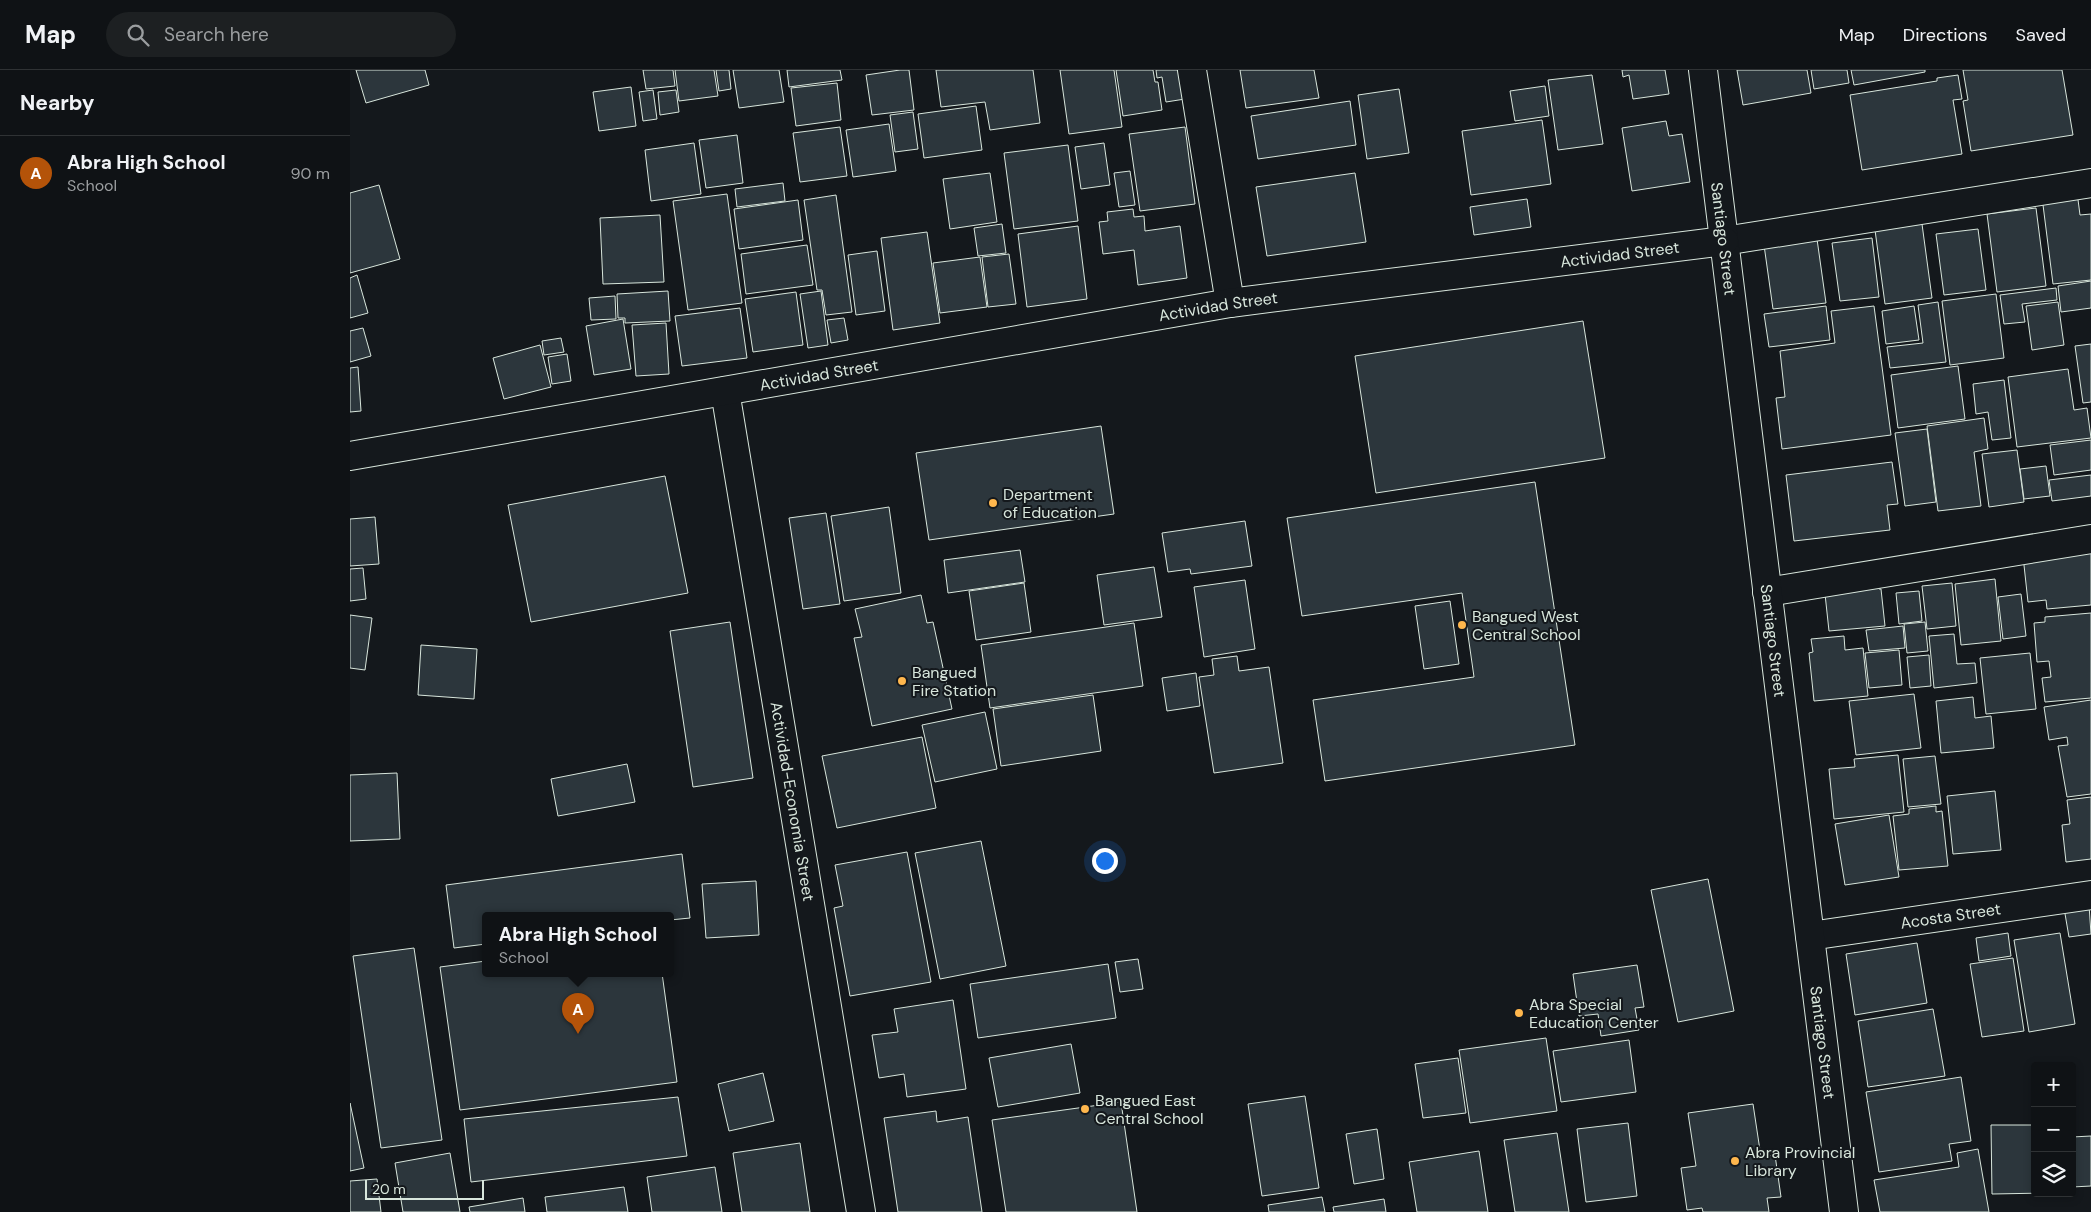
<!DOCTYPE html>
<html lang="en">
<head>
<meta charset="utf-8">
<style>
	body { margin:0; font-family:"DM Sans",sans-serif; background:#1d2022; color:#f1f3f6 }
	.controls { position:absolute; right:15px; bottom:15px; display:grid; overflow:hidden; border-radius:5px; box-shadow:0 2px 8px #0003 }
	.controls button { width:45px; height:45px; display:grid; place-items:center; padding:0; border:0; border-bottom:1px solid #2f3234; background:#0f1215; color:#f1f3f6; font:25px sans-serif }
	.scale { position:absolute; left:15px; bottom:12px; width:119px; box-sizing:border-box; padding-left:5px; border:2px solid #d8e6dc; border-top:0; font-size:14px; line-height:18px; white-space:nowrap; color:#d8e6dc; -webkit-text-stroke:4px #14181c; paint-order:stroke }
	.you { position:absolute; left:754px; top:790px; width:18px; height:18px; margin:-12px; border:4px solid #fff; border-radius:50%; background:#1a73e8; box-shadow:0 0 0 8px #1a73e833 }
	.badge { display:grid; place-items:center; width:32px; height:32px; border-radius:50%; background:#b45309; color:#fff; font-size:16px; font-weight:700 }
	.pin { position:absolute; translate:-50% -41px; filter:drop-shadow(0 1px 2px #0008) }
	.pin::after { content:''; position:absolute; top:26px; width:18px; height:15px; background:inherit; clip-path:polygon(0 0,100% 0,50% 100%) }
	.popup { position:absolute; left:132px; top:842px; width:192px; height:65px; box-sizing:border-box; display:grid; place-content:center; border-radius:5px; background:#0f1215; filter:drop-shadow(0 1px 4px #0005); font-size:16px; white-space:nowrap; color:#9b9ea0 }
	.popup b { font-size:19px; color:#f1f3f6 }
	.popup::after { content:''; position:absolute; left:50%; top:100%; margin-left:-10px; border:10px solid transparent; border-top-color:#0f1215 }
	.list { margin:0; padding:0; list-style:none }
	h2 { display:flex; justify-content:space-between; align-items:center; height:65px; margin:0; padding:0 20px; font-size:21px }
	h2 small { font-size:16px; font-weight:400; color:#9b9ea0 }
	.list li { display:grid; grid-template-columns:32px 1fr auto; gap:15px; align-items:center; box-sizing:border-box; height:75px; padding:0 20px; border-top:1px solid #2f3234 }
	.list b { display:block; font-size:19px; white-space:nowrap }
	.list p { margin:0; font-size:16px; white-space:nowrap; color:#9b9ea0 }
	.list em { font-size:16px; font-style:normal; color:#9b9ea0 }
	.icon { flex:none; width:28px; height:28px; fill:none; stroke:currentColor; stroke-width:2; stroke-linecap:round; stroke-linejoin:round }
	.map { position:relative; flex:none; width:1741px; height:1142px; overflow:hidden }
	header { display:flex; align-items:center; gap:30px; box-sizing:border-box; height:70px; padding:0 25px; background:#0f1215; border-bottom:1px solid #2f3234 }
	header strong { font-size:24px }
	nav { display:flex; gap:28px; margin-inline-start:auto; font-size:18px }
	.search { width:350px; height:45px; background:#1d2022; display:flex; align-items:center; gap:12px; box-sizing:border-box; padding:0 18px; border-radius:28px; color:#9b9ea0; font-size:19px }
	main { display:flex }
	aside { flex:1; background:#0f1215 }
	.map>svg:first-child { display:block }
</style>
</head>
<body>
<header>
<strong>Map</strong>
<div class="search"><svg class="icon" aria-label="search" viewBox="0 0 24 24"><circle cx="10" cy="10" r="6"/><path d="M15 15l6 6"/></svg>Search here</div>
<nav><a>Map</a><a>Directions</a><a>Saved</a></nav>
</header>
<main>
<aside>
<h2>Nearby<small></small></h2>
<ul class="list">
<li><span class="badge">A</span><div><b>Abra High School</b><p>School</p></div><em>90 m</em></li>
</ul>
</aside>
<div class="map">
<svg width="1741" height="1142" viewBox="0 0 1741 1142">
	<rect width="100%" height="100%" fill="#14181c"/>
	<!-- building -->
	<g fill="#2c363c" stroke="#d8e6dc">
		<path d="M6,0H75L79,15L16,33Z"/>
		<path d="M293,0H323L325,16L296,19Z"/>
		<path d="M325,0H364L368,26L329,31Z"/>
		<path d="M366,0H379L381,19L369,21Z"/>
		<path d="M383,0H429L434,32L389,38Z"/>
		<path d="M437,0H490L492,10L439,17Z"/>
		<path d="M550,0H559L564,40L522,45L516,5Z"/>
		<path d="M586,0H683L690,53L640,60L635,32L591,37Z"/>
		<path d="M710,0H764L772,57L719,64Z"/>
		<path d="M766,0H803L805,12H808L812,40L773,46Z"/>
		<path d="M806,0H831L835,29L816,32L812,7L807,8Z"/>
		<path d="M890,0H964L969,28L896,38Z"/>
		<path d="M1272,0H1315L1319,24L1283,29L1279,5L1273,7Z"/>
		<path d="M1387,0H1457L1461,23L1393,35Z"/>
		<path d="M1461,0H1497L1499,13L1464,19Z"/>
		<path d="M1501,0H1575V2L1504,15Z"/>
		<path d="M1613,0H1712L1723,65L1621,81L1613,31L1618,30Z"/>
		<path d="M1242,5L1253,74L1208,80L1198,10Z"/>
		<path d="M1608,5L1612,29L1603,30L1612,84L1512,100L1500,25L1587,11V8Z"/>
		<path d="M487,13L491,50L446,56L441,18Z"/>
		<path d="M1195,16L1199,46L1165,51L1160,21Z"/>
		<path d="M281,17L286,56L249,61L243,22Z"/>
		<path d="M1049,19L1059,83L1017,89L1008,25Z"/>
		<path d="M303,20L307,49L293,51L289,22Z"/>
		<path d="M326,20L329,42L310,45L308,22Z"/>
		<path d="M1000,31L1006,75L908,89L901,46Z"/>
		<path d="M626,36L632,80L574,88L568,44Z"/>
		<path d="M563,42L568,79L545,82L540,45Z"/>
		<path d="M1192,50L1201,114L1121,125L1112,61Z"/>
		<path d="M1316,51L1319,66L1332,64L1340,112L1282,121L1272,58Z"/>
		<path d="M539,54L546,101L503,107L496,60Z"/>
		<path d="M490,57L497,106L450,112L443,63Z"/>
		<path d="M835,57L845,134L790,141L779,64Z"/>
		<path d="M387,65L393,113L356,118L349,70Z"/>
		<path d="M344,73L351,124L301,131L295,80Z"/>
		<path d="M754,73L760,115L731,119L725,77Z"/>
		<path d="M718,75L728,151L664,159L654,83Z"/>
		<path d="M780,101L785,135L769,137L764,103Z"/>
		<path d="M640,103L647,152L600,159L593,109Z"/>
		<path d="M1005,103L1016,172L917,186L906,117Z"/>
		<path d="M433,113L435,131L387,137L385,119Z"/>
		<path d="M29,115L50,189L0,203V123Z"/>
		<path d="M1727,122L1730,145L1741,144V210L1703,214L1692,127Z"/>
		<path d="M377,124L392,233L338,240L323,131Z"/>
		<path d="M486,125L502,242L476,245L472,220H467L454,130Z"/>
		<path d="M1177,129L1181,157L1124,165L1120,137Z"/>
		<path d="M448,130L453,170L389,179L384,139Z"/>
		<path d="M1686,138L1696,216L1647,222L1637,144Z"/>
		<path d="M783,139L784,147L794,146L795,161L830,156L837,208L788,215L784,180L753,184L749,152L758,151L757,142Z"/>
		<path d="M310,145L314,212L253,214L250,148Z"/>
		<path d="M652,154L656,183L628,186L624,158Z"/>
		<path d="M1572,154L1582,228L1535,234L1525,160Z"/>
		<path d="M728,156L737,229L677,237L668,164Z"/>
		<path d="M1628,159L1636,220L1594,225L1586,164Z"/>
		<path d="M577,162L590,253L543,260L531,168Z"/>
		<path d="M1522,168L1529,227L1490,231L1482,173Z"/>
		<path d="M1467,169L1476,233L1423,239L1414,175Z"/>
		<path d="M457,175L463,215L396,224L391,184Z"/>
		<path d="M527,181L535,241L506,245L498,185Z"/>
		<path d="M659,184L666,234L638,237L632,187Z"/>
		<path d="M630,187L637,237L590,243L583,193Z"/>
		<path d="M7,205L18,243L0,248V208Z"/>
		<path d="M1741,211V238L1711,242L1708,216Z"/>
		<path d="M1706,218L1707,230L1672,234L1675,252L1654,254L1650,225Z"/>
		<path d="M318,221L320,251L275,253V248H268L267,224Z"/>
		<path d="M471,221L478,275L458,278L450,224Z"/>
		<path d="M446,222L453,275L403,282L395,229Z"/>
		<path d="M1646,224L1654,288L1600,295L1592,231Z"/>
		<path d="M265,226L266,249L241,250L239,228Z"/>
		<path d="M1588,232L1596,292L1540,298L1537,277L1573,273L1568,235Z"/>
		<path d="M1708,232L1714,275L1682,280L1676,236Z"/>
		<path d="M1476,236L1480,270L1419,277L1414,244Z"/>
		<path d="M1524,236L1541,365L1432,379L1426,328L1435,327L1430,281L1485,273L1481,241Z"/>
		<path d="M1564,236L1569,270L1536,274L1532,241Z"/>
		<path d="M390,238L397,288L332,296L325,246Z"/>
		<path d="M494,248L498,270L481,273L477,250Z"/>
		<path d="M273,249L281,299L244,305L236,256Z"/>
		<path d="M1233,251L1255,388L1026,423L1005,286Z"/>
		<path d="M316,253L319,304L286,306L282,255Z"/>
		<path d="M13,258L21,286L0,292V261Z"/>
		<path d="M211,268L214,282L194,285L192,271Z"/>
		<path d="M1741,274V332L1733,333L1725,276Z"/>
		<path d="M190,275L201,317L154,329L143,288Z"/>
		<path d="M217,284L221,311L202,314L198,287Z"/>
		<path d="M1608,296L1615,349L1548,358L1541,305Z"/>
		<path d="M8,297L11,341L0,342V298Z"/>
		<path d="M1718,299L1724,340L1737,338L1741,368L1667,377L1658,307Z"/>
		<path d="M1654,310L1661,368L1642,370L1638,342L1626,344L1623,314Z"/>
		<path d="M1634,348L1638,379L1624,382L1631,436L1588,441L1577,356Z"/>
		<path d="M751,356L764,444L579,470L566,383Z"/>
		<path d="M1577,359L1586,432L1555,436L1545,363Z"/>
		<path d="M1741,370V400L1704,405L1700,375Z"/>
		<path d="M1667,380L1674,432L1639,437L1632,384Z"/>
		<path d="M1542,392L1548,434L1537,435L1540,460L1444,471L1436,405Z"/>
		<path d="M1696,396L1700,426L1674,429L1670,399Z"/>
		<path d="M1741,405V426L1702,431L1699,410Z"/>
		<path d="M315,406L338,523L181,552L158,435Z"/>
		<path d="M1185,412L1225,675L975,711L963,630L1124,607L1112,523L952,546L937,448Z"/>
		<path d="M539,437L551,523L494,531L481,446Z"/>
		<path d="M476,443L490,534L453,539L439,448Z"/>
		<path d="M25,447L29,494L0,496V449Z"/>
		<path d="M895,451L902,496L841,504L840,499L818,502L812,463Z"/>
		<path d="M1741,478V535L1697,539L1696,530L1678,532L1673,486Z"/>
		<path d="M670,480L675,512L598,523L594,490Z"/>
		<path d="M804,497L812,547L754,555L747,505Z"/>
		<path d="M13,498L16,529L0,531V499Z"/>
		<path d="M1528,508L1529,519H1531L1535,556L1479,561L1475,524Z"/>
		<path d="M1645,509L1651,571L1611,575L1605,514Z"/>
		<path d="M895,510L905,579L854,587L844,517Z"/>
		<path d="M674,513L681,562L626,570L619,521Z"/>
		<path d="M1602,513L1606,556L1577,559L1572,516Z"/>
		<path d="M1569,521L1572,551L1549,554L1546,523Z"/>
		<path d="M1671,524L1676,566L1653,569L1648,527Z"/>
		<path d="M571,525L577,553L583,552L602,639L522,656L504,568L512,567L505,539Z"/>
		<path d="M1100,531L1109,594L1074,599L1065,536Z"/>
		<path d="M1741,543V628L1695,632L1692,608L1701,607L1699,591L1687,592L1684,553L1695,552V547Z"/>
		<path d="M0,545L22,548L15,600L0,598Z"/>
		<path d="M380,552L403,708L343,717L320,561Z"/>
		<path d="M1575,552L1578,581L1557,583L1554,554Z"/>
		<path d="M784,553L793,616L640,638L631,575Z"/>
		<path d="M1553,556L1555,578L1519,581L1516,560Z"/>
		<path d="M1604,564L1607,594L1625,593L1627,613L1584,618L1579,566Z"/>
		<path d="M1494,566L1495,580L1513,578L1518,626L1464,631L1459,583L1463,582L1461,569Z"/>
		<path d="M71,575L127,579L124,629L68,625Z"/>
		<path d="M1549,580L1552,615L1519,618L1515,583Z"/>
		<path d="M1680,583L1686,639L1636,644L1630,588Z"/>
		<path d="M1579,585L1581,616L1560,618L1557,587Z"/>
		<path d="M887,586L889,601L919,597L933,693L864,703L849,607L864,605L862,589Z"/>
		<path d="M846,603L850,636L817,641L812,608Z"/>
		<path d="M1564,624L1571,678L1506,685L1499,631Z"/>
		<path d="M743,625L751,681L651,696L643,639Z"/>
		<path d="M1623,627L1625,648L1641,646L1644,678L1591,683L1586,631Z"/>
		<path d="M1741,630V724L1717,727L1708,676L1718,675L1717,667L1699,670L1694,637Z"/>
		<path d="M635,642L647,699L585,712L572,655Z"/>
		<path d="M572,667L586,738L487,758L472,686Z"/>
		<path d="M1548,685L1554,742L1484,749L1479,699L1505,697L1504,689Z"/>
		<path d="M1585,686L1591,734L1558,737L1553,689Z"/>
		<path d="M277,694L285,732L208,746L201,709Z"/>
		<path d="M47,703L50,769L0,771V705Z"/>
		<path d="M1645,721L1651,780L1603,784L1597,726Z"/>
		<path d="M1741,727V789L1716,792L1712,755L1720,754L1717,730Z"/>
		<path d="M1586,736V742L1592,741L1598,796L1549,800L1543,746L1559,744V739Z"/>
		<path d="M1539,745L1549,807L1495,815L1485,754Z"/>
		<path d="M631,771L656,896L590,909L565,783Z"/>
		<path d="M557,782L581,912L500,926L484,838L493,836L485,795Z"/>
		<path d="M332,784L340,848L320,850V845H136V874L104,878L96,815Z"/>
		<path d="M1358,809L1384,941L1328,952L1301,820Z"/>
		<path d="M406,811L409,865L356,868L352,814Z"/>
		<path d="M1739,835L1741,864L1719,867L1714,838Z"/>
		<path d="M1658,863L1661,886L1629,891L1626,868Z"/>
		<path d="M1710,863L1725,954L1679,962L1664,870Z"/>
		<path d="M1567,873L1577,933L1505,945L1496,884Z"/>
		<path d="M64,878L92,1070L31,1078L3,886Z"/>
		<path d="M1663,888L1674,961L1632,967L1620,894Z"/>
		<path d="M788,889L793,919L770,922L765,892Z"/>
		<path d="M136,891V903H312L327,1012L110,1040L90,897Z"/>
		<path d="M758,894L766,948L628,968L620,914Z"/>
		<path d="M1287,895L1294,937L1285,938L1289,960L1251,966L1248,944L1229,946L1223,904Z"/>
		<path d="M603,930L616,1019L557,1027L554,1004L529,1008L522,965L548,962L544,939Z"/>
		<path d="M1583,939L1595,1006L1518,1017L1508,951Z"/>
		<path d="M1196,968L1207,1041L1120,1053L1109,980Z"/>
		<path d="M1279,970L1286,1022L1211,1032L1203,981Z"/>
		<path d="M721,974L730,1023L648,1037L639,988Z"/>
		<path d="M1108,988L1116,1043L1073,1048L1065,994Z"/>
		<path d="M413,1003L424,1051L379,1061L368,1014Z"/>
		<path d="M1611,1007L1621,1071L1599,1074L1602,1091L1529,1102L1516,1022Z"/>
		<path d="M955,1026L969,1118L912,1126L898,1034Z"/>
		<path d="M328,1027L337,1086L121,1112L114,1049Z"/>
		<path d="M771,1032L787,1142H656L642,1050Z"/>
		<path d="M0,1033L14,1098L0,1101Z"/>
		<path d="M1403,1034L1411,1087L1425,1085L1431,1127L1417,1128L1419,1142H1353L1352,1138L1337,1140L1331,1098L1346,1096L1338,1043Z"/>
		<path d="M586,1041L587,1052L618,1047L632,1142H548L534,1048Z"/>
		<path d="M1278,1053L1287,1126L1236,1132L1227,1059Z"/>
		<path d="M1641,1055H1685V1123H1696L1642,1124Z"/>
		<path d="M1027,1059L1034,1109L1004,1114L996,1064Z"/>
		<path d="M1207,1063L1219,1142H1165L1154,1070Z"/>
		<path d="M1741,1066V1116L1722,1117V1067Z"/>
		<path d="M450,1073L460,1142H392L383,1083Z"/>
		<path d="M1628,1079L1639,1142H1530L1524,1110L1609,1097L1607,1083Z"/>
		<path d="M1129,1081L1138,1142H1067L1059,1092Z"/>
		<path d="M100,1083L110,1142H53L45,1093Z"/>
		<path d="M365,1097L372,1142H302L297,1107Z"/>
		<path d="M27,1109L31,1142H0V1111Z"/>
		<path d="M274,1117L278,1142H197L195,1127Z"/>
		<path d="M972,1127L975,1142H919L918,1135Z"/>
		<path d="M173,1128L175,1142H120L119,1137Z"/>
		<path d="M1034,1129L1036,1142H984L983,1137Z"/>
	</g>
	<g fill="none" stroke-linecap="round" stroke-linejoin="round">
		<!-- minor casing -->
		<g stroke="#d8e6dc" stroke-width="30">
			<g id="minor">
				<path d="M842,0L880,233"/>
				<path d="M1374,171L1741,113"/>
				<path id="s1" d="M375,321L511,1142"/>
				<path d="M1417,522L1741,469"/>
				<path id="s2" d="M1460,866L1741,825"/>
			</g>
		</g>
		<!-- tertiary casing -->
		<g stroke="#d8e6dc" stroke-width="30">
			<g id="tertiary">
				<path id="s3" d="M1353,0L1494,1142"/>
				<path id="s4" d="M0,386L880,233L1374,171"/>
			</g>
		</g>
		<!-- minor -->
		<use href="#minor" stroke="#14181c" stroke-width="28"/>
		<!-- tertiary -->
		<use href="#tertiary" stroke="#14181c" stroke-width="28"/>
	</g>
	<!-- markers -->
	<g fill="#ffb74d" stroke="#14181c" stroke-width="2">
		<circle cx="643" cy="433" r="5"/>
		<circle cx="1112" cy="555" r="5"/>
		<circle cx="552" cy="611" r="5"/>
		<circle cx="1169" cy="943" r="5"/>
		<circle cx="735" cy="1039" r="5"/>
		<circle cx="1385" cy="1091" r="5"/>
	</g>
	<g text-anchor="middle" dominant-baseline="central" stroke-width="4" stroke-linejoin="round" paint-order="stroke">
		<!-- street labels -->
		<g font-size="16" fill="#d8e6dc" stroke="#14181c">
			<text stroke="none"><textPath href="#s3" startOffset="170">Santiago Street</textPath></text>
			<text stroke="none"><textPath href="#s4" startOffset="1286">Actividad Street</textPath></text>
			<text stroke="none"><textPath href="#s4" startOffset="881">Actividad Street</textPath></text>
			<text stroke="none"><textPath href="#s4" startOffset="476">Actividad Street</textPath></text>
			<text stroke="none"><textPath href="#s3" startOffset="575">Santiago Street</textPath></text>
			<text stroke="none"><textPath href="#s1" startOffset="416">Actividad-Economia Street</textPath></text>
			<text stroke="none"><textPath href="#s2" startOffset="142">Acosta Street</textPath></text>
			<text stroke="none"><textPath href="#s3" startOffset="980">Santiago Street</textPath></text>
		</g>
		<!-- poi labels -->
		<g font-size="16" fill="#d8e6dc" stroke="#14181c" text-anchor="start">
			<text x="653" y="424">Department<tspan x="653" dy="18">of Education</tspan></text>
			<text x="1122" y="546">Bangued West<tspan x="1122" dy="18">Central School</tspan></text>
			<text x="562" y="602">Bangued<tspan x="562" dy="18">Fire Station</tspan></text>
			<text x="1179" y="934">Abra Special<tspan x="1179" dy="18">Education Center</tspan></text>
			<text x="745" y="1030">Bangued East<tspan x="745" dy="18">Central School</tspan></text>
			<text x="1395" y="1082">Abra Provincial<tspan x="1395" dy="18">Library</tspan></text>
		</g>
	</g>
</svg>
<div class="controls">
<button>+</button>
<button>−</button>
<button><svg class="icon" aria-label="layers" viewBox="0 0 24 24"><path d="M12 4l9 5-9 5-9-5zM3 14l9 5 9-5"/></svg></button>
</div>
<div class="scale">20 m</div>
<div class="you"></div>
<div class="pin badge" style="left:228px;top:964px">A</div>
<div class="popup"><b>Abra High School</b>School</div>
</div>
</main>
</body>
</html>
